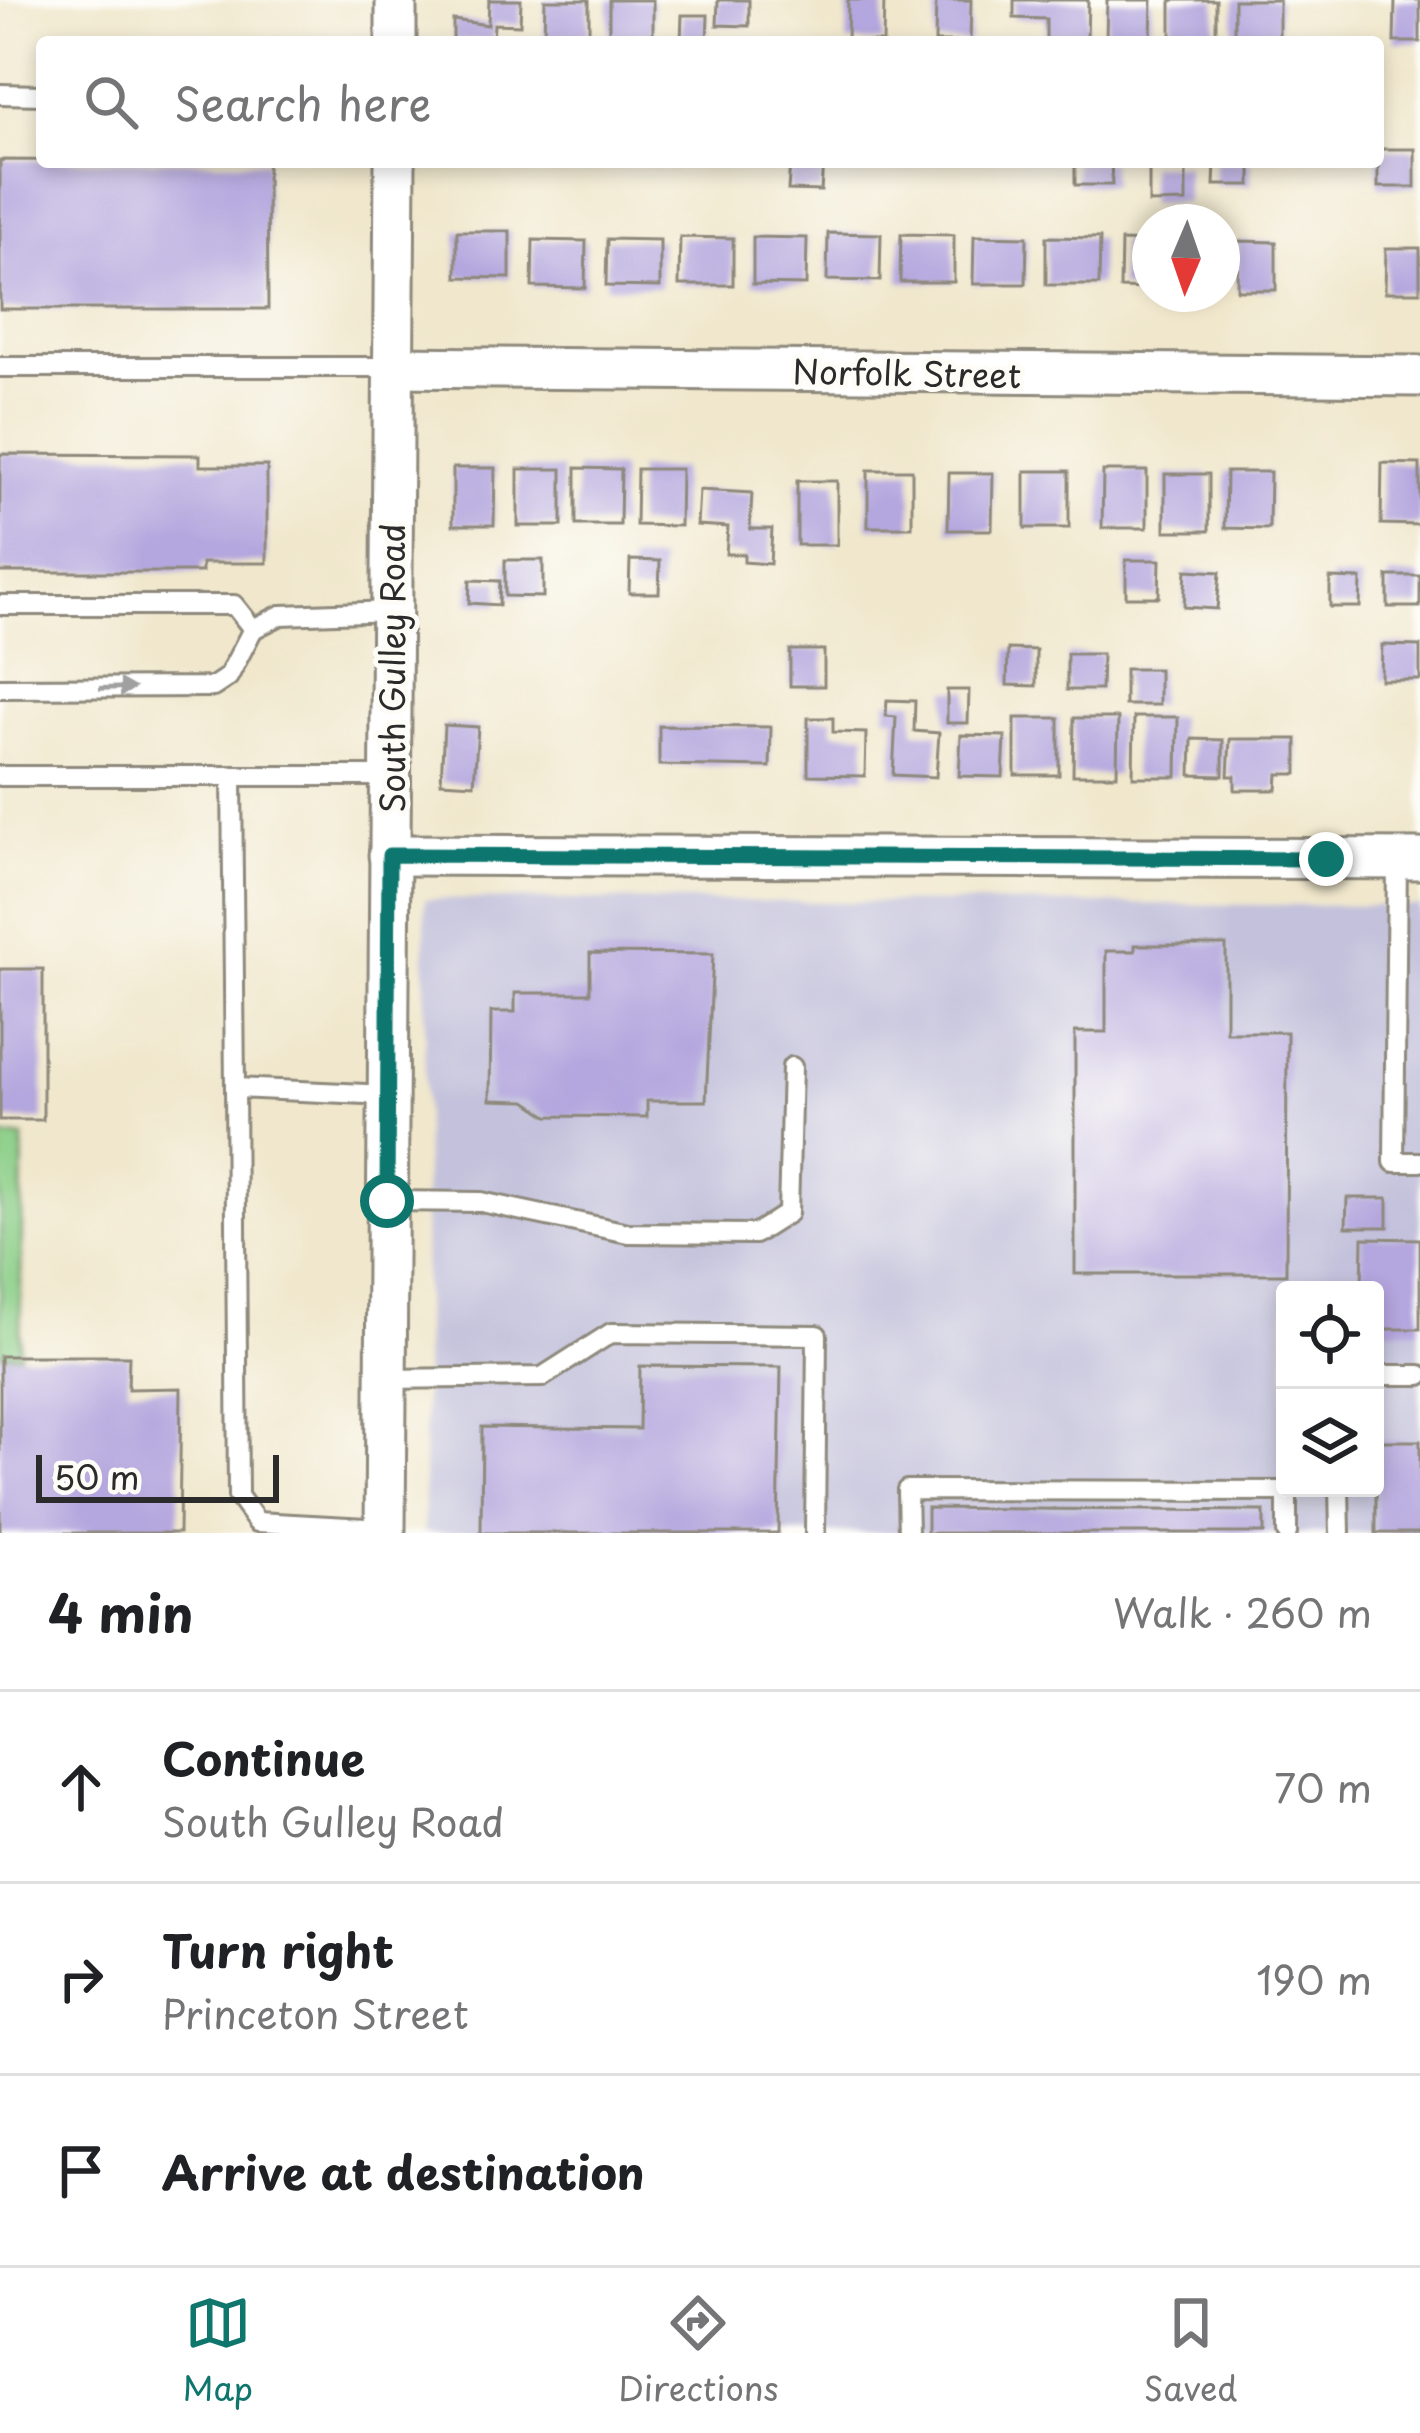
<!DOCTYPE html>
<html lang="en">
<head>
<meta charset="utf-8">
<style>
	body { margin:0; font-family:"Playpen Sans",sans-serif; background:#f2f2f2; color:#202124 }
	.controls { position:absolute; right:36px; bottom:36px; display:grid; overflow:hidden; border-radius:12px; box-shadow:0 6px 18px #0003 }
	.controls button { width:108px; height:108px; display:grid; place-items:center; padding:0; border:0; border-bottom:3px solid #e0e0e0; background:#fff; color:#202124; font:60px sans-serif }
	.compass { position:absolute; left:1132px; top:204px; width:108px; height:108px; border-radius:50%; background:#fff; box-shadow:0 6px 18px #0003; rotate:182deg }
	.scale { position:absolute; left:36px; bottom:30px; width:243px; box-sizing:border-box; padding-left:12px; border:6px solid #2b2b2b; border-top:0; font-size:33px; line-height:42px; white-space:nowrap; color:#2b2b2b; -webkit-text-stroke:9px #fdfcf7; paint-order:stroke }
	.stop { position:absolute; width:36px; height:36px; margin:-27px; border:9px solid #0f766e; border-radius:50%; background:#fff }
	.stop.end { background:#0f766e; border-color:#fff; box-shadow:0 3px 12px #0008 }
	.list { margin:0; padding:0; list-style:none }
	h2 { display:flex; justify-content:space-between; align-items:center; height:156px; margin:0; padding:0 48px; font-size:51px }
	h2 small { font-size:39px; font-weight:400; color:#757577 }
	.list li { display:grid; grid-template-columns:78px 1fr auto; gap:36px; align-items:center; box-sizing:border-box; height:192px; padding:0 48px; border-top:3px solid #e0e0e0 }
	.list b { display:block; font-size:45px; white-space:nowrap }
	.list p { margin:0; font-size:39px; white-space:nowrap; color:#757577 }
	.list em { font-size:39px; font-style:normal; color:#757577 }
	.icon { flex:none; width:66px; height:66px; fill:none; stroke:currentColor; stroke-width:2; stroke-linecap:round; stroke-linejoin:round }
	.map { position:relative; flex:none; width:1420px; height:1533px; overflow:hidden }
	.search { position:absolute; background:#fff; box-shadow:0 6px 18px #0003; left:36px; right:36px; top:36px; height:132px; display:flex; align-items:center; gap:30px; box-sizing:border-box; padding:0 42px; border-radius:12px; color:#757577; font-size:45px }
	.sheet { height:732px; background:#fff }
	nav { display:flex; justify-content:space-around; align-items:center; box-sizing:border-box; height:168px; border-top:3px solid #e0e0e0; background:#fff; font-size:33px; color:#757577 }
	nav a { display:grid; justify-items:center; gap:6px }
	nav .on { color:#0f766e }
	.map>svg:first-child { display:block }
</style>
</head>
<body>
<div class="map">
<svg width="1420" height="1533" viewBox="0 0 1420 1533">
	<rect width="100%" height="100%" fill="#fdfcf7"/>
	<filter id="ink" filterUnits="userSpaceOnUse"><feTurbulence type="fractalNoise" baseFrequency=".00833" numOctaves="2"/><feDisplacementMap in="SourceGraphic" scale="24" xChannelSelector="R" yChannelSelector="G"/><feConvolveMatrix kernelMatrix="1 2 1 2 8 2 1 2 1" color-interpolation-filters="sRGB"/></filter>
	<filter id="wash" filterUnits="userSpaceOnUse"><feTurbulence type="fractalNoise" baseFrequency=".004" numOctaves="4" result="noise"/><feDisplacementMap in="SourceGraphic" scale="48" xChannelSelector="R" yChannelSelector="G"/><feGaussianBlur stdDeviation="2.7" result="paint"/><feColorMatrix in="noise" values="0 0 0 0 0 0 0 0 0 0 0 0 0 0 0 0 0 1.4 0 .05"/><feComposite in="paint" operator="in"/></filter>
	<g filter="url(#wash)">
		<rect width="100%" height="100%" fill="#f0e7cc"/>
		<!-- industrial -->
		<path fill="#c3c1db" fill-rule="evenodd" d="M425,899L1420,906V1533H424ZM1285,1290H1375V1488H1285Z"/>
		<!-- green -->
		<path fill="#8acd86" stroke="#5a7c58" stroke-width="3" d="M0,1137H23L20,1354H0Z"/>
		<g id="blocks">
			<!-- building -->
			<g fill="#b4a6de">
				<path d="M489,0H521L520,25L494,24L493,41L453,40V20L488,25Z"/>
				<path d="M545,0H589V39L544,38Z"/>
				<rect x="609" y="0" width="44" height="38"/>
				<path d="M718,0H749V26L717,25Z"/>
				<path d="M848,0H884L883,42H847Z"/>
				<path d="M936,0H971L970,42H935Z"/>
				<path d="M1014,0H1088L1087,42H1046V19L1014,18Z"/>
				<path d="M1107,0H1152L1151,39L1106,38Z"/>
				<path d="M1171,0H1216V40L1171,39Z"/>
				<path d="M1234,0H1279V42L1234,41Z"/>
				<path d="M1395,0H1420V42H1394Z"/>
				<path d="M682,15H708L707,42H681Z"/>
				<rect x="1378" y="149" width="37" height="38"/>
				<path d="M0,160L267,162L268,309H0Z"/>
				<path d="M790,162H823L821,191L788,190Z"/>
				<path d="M1075,162H1111L1112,185H1075Z"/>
				<path d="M1215,162H1251V185H1214Z"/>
				<path d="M1149,165H1186V202L1149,203Z"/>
				<path d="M457,231H510V278L457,277Z"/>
				<path d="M828,233L881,234L880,281L827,280Z"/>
				<path d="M901,234L954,235V282H900Z"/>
				<path d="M974,236L1027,237L1026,284H973Z"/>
				<path d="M680,237L733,238V285H679Z"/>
				<path d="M753,237L807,238L806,285L753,284Z"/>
				<path d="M1046,237L1100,238L1099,285H1046Z"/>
				<path d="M607,239L660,240V287L606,286Z"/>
				<path d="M533,240L586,241L585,288L532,287Z"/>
				<path d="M1121,241L1150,242V289L1120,288Z"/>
				<path d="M1238,241L1276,242V290H1237Z"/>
				<path d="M1386,248H1420V292H1385Z"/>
				<path d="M0,454L200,455V466H267V563H202V572H0Z"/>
				<path d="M1382,463L1420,464V525L1381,524Z"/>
				<path d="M453,468H495L494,525H453Z"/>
				<path d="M576,468L621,469L620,525H576Z"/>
				<rect x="518" y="469" width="44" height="57"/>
				<path d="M637,469H681L680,526L636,525Z"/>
				<rect x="868" y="470" width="44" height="57"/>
				<rect x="1025" y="471" width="44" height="57"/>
				<path d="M1103,471H1147V528H1102Z"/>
				<path d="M1226,472H1270L1269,529L1225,528Z"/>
				<path d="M949,473H993L992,530H948Z"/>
				<rect x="1165" y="474" width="44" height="57"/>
				<rect x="797" y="481" width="40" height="64"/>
				<path d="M699,490L752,493L750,529H772L770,564L744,562V554H726L728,527L697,525Z"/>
				<path d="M505,560H543V597L505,596Z"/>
				<path d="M630,560L660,561L659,593H629Z"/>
				<path d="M1126,560H1160L1159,597H1126Z"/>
				<path d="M1186,570L1220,572L1217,609L1184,607Z"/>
				<rect x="1388" y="576" width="32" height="31"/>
				<path d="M1330,578L1361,579L1360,607H1330Z"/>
				<path d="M470,580L500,581L499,605L469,603Z"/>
				<path d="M1382,645L1420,646V680H1381Z"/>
				<path d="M1008,649L1036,650V686L1007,685Z"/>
				<rect x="790" y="650" width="34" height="36"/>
				<path d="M1067,654H1102L1101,690H1067Z"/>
				<rect x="1125" y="669" width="34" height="36"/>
				<path d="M947,690H969L968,723H947Z"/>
				<path d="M887,700L915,701L914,731L939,733L936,777L893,775L896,717L886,716Z"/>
				<path d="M1134,717H1178L1177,777H1133Z"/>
				<path d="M808,718H833V732L866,733L865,776L808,775Z"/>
				<rect x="1015" y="718" width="44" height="57"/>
				<path d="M1074,718H1118L1117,775H1073Z"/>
				<path d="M444,725L478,727L474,784L441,782Z"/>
				<path d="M659,726L771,727L770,767L659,765Z"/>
				<path d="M961,735L1005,736L1003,777L959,776Z"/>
				<path d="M1192,739L1223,740V776L1191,775Z"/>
				<path d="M1230,739H1297V774H1278L1277,790H1235V776H1228Z"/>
				<path d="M1135,945H1226V1032H1287L1286,1274H1075V1032H1106V951H1135Z"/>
				<path d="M590,953L713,954L706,1101H647V1117L548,1116L526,1101L490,1100L491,1012H515V993H590Z"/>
				<rect x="0" y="969" width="43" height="151"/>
				<path d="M1347,1198H1388V1227H1346Z"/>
				<path d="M1363,1238L1420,1239V1329H1375V1290H1362Z"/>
				<path d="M0,1356H129L128,1389L181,1388L179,1533H0Z"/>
				<path d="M640,1366L781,1367L778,1533H481L482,1427L639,1429Z"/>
				<rect x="1376" y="1441" width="44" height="92"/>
				<path d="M927,1508L1264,1511V1533H927Z"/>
			</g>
		</g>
	</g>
	<g filter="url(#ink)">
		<use href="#blocks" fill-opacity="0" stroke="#8e897c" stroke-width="3"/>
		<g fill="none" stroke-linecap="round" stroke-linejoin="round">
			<!-- lane casing -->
			<g stroke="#8e897c" stroke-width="24">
				<g id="lane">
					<path d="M0,94L42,95"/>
					<path d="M0,367H393"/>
					<path d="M0,605H234L253,629L228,677L213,687L0,688"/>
					<path d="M253,629L281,615L392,611"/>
					<path d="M0,776H390"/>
					<path d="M232,776L235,1088"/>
					<path d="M1397,859L1394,1162H1420"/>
					<path d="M387,1201L481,1202L628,1233L755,1234L788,1213L792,1067"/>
					<path d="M1375,1375H1420"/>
					<path d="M385,1379L542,1377L611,1333L817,1335L815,1533"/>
					<path d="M1339,1488L1340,1533"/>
					<path d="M385,1529L257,1522L238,1496L235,1088L388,1095"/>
					<path d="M908,1533L907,1490L1287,1491V1533"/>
				</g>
			</g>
			<!-- street casing -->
			<g stroke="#8e897c" stroke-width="45">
				<g id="street">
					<path d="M396,42V0"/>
					<path d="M393,367L1420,376"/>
					<path d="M389,855L1420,859"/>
					<path d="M385,1533L395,162"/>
				</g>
			</g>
			<!-- lane -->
			<use href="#lane" stroke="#fff" stroke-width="18"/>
			<!-- street -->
			<use href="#street" stroke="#fff" stroke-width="39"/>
		</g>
		<!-- one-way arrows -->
		<defs><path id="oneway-solid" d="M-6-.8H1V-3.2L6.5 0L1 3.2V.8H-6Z" transform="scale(3)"/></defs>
		<use fill="#a0a0a0" href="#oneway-solid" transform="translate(117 688) rotate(-1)"/>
	</g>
	<g fill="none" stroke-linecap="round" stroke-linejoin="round" filter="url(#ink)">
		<!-- route -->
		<path stroke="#0f766e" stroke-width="15" d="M387,1201L389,855L1326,859"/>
	</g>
	<g text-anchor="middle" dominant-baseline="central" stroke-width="10" stroke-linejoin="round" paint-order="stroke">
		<!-- street labels -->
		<g font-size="33" fill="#2b2b2b" stroke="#fdfcf7">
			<text transform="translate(907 372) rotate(1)">Norfolk Street</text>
			<text transform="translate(391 668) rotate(-90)">South Gulley Road</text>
		</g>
	</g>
</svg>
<div class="controls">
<button><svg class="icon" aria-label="locate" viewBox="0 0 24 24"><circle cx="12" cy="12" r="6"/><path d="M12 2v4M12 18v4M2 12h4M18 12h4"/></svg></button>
<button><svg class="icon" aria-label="layers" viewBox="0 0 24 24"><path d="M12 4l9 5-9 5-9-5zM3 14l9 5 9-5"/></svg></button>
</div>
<svg class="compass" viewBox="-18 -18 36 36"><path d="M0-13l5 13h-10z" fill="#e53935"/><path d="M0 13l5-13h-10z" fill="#757577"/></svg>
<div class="scale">50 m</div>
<div class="stop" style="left:387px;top:1201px"></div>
<div class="stop end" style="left:1326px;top:859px"></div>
<div class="search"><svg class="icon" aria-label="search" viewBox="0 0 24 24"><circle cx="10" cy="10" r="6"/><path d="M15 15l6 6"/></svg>Search here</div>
</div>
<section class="sheet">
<h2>4 min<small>Walk · 260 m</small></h2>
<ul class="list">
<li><svg class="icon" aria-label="ahead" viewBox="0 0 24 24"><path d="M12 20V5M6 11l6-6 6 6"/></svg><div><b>Continue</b><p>South Gulley Road</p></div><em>70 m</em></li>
<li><svg class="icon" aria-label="right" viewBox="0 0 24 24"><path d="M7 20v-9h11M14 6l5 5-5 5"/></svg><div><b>Turn right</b><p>Princeton Street</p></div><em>190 m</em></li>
<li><svg class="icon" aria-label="arrive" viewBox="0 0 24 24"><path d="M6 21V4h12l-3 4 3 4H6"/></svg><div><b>Arrive at destination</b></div></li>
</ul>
</section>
<nav>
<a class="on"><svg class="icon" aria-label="map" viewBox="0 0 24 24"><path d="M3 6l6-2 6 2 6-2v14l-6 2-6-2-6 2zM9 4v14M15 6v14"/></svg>Map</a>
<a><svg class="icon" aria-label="directions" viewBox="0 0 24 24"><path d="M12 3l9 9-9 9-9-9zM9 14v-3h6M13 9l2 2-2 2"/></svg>Directions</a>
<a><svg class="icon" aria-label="saved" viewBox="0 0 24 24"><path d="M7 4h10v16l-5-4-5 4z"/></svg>Saved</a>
</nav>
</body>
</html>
